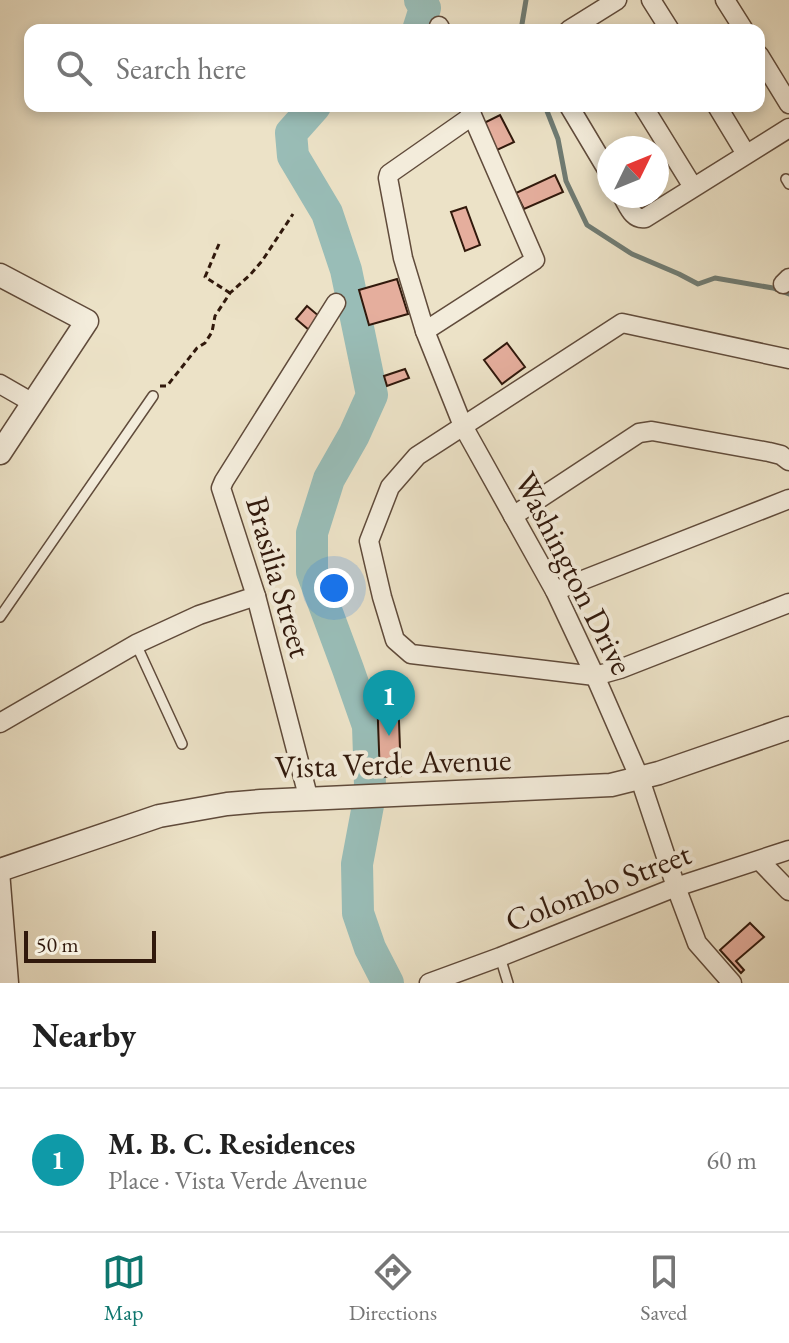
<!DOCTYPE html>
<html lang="en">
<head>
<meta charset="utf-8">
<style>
	body { margin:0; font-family:"EB Garamond",serif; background:#f2f2f2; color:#222 }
	.compass { position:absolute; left:597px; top:136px; width:72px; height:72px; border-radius:50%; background:#fff; box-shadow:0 4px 12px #0003; rotate:47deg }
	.scale { position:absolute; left:24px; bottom:20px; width:132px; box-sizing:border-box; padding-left:8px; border:4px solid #31190c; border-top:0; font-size:22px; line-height:28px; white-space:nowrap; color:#31190c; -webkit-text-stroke:6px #f3ecdb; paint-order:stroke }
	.you { position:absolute; left:334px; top:588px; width:28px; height:28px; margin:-20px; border:6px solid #fff; border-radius:50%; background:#1a73e8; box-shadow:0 0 0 12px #1a73e833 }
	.badge { display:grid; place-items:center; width:52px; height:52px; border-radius:50%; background:#0f766e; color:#fff; font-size:26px; font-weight:700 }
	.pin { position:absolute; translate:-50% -66px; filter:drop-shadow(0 2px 4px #0008) }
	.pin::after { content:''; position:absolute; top:42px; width:28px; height:24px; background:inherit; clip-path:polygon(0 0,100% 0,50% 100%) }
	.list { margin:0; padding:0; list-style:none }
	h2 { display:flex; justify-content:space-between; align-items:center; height:104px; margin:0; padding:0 32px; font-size:34px }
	h2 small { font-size:26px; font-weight:400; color:#767676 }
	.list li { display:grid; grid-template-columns:52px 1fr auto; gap:24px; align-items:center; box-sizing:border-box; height:144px; padding:0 32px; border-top:2px solid #e0e0e0 }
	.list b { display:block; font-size:30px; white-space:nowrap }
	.list p { margin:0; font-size:26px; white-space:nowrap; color:#767676 }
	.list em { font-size:26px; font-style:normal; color:#767676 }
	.icon { flex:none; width:44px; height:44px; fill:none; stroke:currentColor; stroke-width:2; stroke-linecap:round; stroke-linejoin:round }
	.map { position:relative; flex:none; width:789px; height:983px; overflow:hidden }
	.search { position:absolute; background:#fff; box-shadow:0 4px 12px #0003; left:24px; right:24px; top:24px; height:88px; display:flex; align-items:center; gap:20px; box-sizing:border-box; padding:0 28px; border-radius:16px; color:#767676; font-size:30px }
	.sheet { height:248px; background:#fff }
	nav { display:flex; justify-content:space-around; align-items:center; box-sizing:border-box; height:112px; border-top:2px solid #e0e0e0; background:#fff; font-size:22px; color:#767676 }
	nav a { display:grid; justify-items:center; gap:4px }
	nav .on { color:#0f766e }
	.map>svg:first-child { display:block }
</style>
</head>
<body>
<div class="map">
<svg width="789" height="983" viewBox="0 0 789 983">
	<rect width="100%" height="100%" fill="#ece2c7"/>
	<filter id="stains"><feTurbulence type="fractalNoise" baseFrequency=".0025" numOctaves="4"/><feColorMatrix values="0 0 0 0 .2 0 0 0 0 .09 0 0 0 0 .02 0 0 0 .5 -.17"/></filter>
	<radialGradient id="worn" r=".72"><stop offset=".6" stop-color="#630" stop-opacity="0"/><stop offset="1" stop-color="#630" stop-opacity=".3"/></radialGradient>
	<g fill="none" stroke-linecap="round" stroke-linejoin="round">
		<!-- stream -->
		<g stroke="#6f7b73" stroke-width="5">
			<path d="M521,30L526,0"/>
			<path d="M545,106L558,139L566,181L587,225L632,254L679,274L698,284L715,278L773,288L789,294"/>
		</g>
		<!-- river -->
		<g stroke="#99bdb7" stroke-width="32">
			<path d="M418,30L425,8L420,0"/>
			<path d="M315,106L291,133L293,156L327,213L346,270L372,395L354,435L329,479L312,533V572L348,669L368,726L370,785"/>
			<path d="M369,800L357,864L358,913L370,948L388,983"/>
		</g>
	</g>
	<!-- building -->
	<g fill="#e5ae9d" stroke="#31190c" stroke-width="2">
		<path d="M500,115L514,142L497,150L484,123Z"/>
		<path d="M555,175L563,192L524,209L516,193Z"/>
		<path d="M466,207L480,245L465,251L451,212Z"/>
		<path d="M397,279L408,314L369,325L359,290Z"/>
		<path d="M307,306L320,317L309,330L296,319Z"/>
		<path d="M507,343L525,367L502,384L484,360Z"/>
		<path d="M405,369L409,378L387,386L384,376Z"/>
		<path d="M398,694L401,776L380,777L377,695Z"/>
		<path d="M750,923L764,937L736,961L744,970L741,973L720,950Z"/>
	</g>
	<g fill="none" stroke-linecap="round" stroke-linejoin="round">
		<!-- service casing -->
		<g stroke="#604b3b" stroke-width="12">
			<g id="service">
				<path d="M786,179L789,184"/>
				<path d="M0,617L153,396"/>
				<path d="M136,644L182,744"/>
				<path d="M500,957L508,983"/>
			</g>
		</g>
		<!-- minor casing -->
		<g stroke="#604b3b" stroke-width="21">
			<g id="minor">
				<path d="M651,0L670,30"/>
				<path d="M725,0L744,30"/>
				<path d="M439,26L441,30"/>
				<path d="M569,30L617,0"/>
				<path d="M759,55L789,104"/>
				<path d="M569,106L609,173"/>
				<path d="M643,106L693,187"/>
				<path d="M717,106L746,154"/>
				<path d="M472,116L389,174L388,178L403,258L425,331L463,426L555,591L595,676L640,779L676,887L697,943L732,983"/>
				<path d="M622,196C628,205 632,220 645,218L789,128"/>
				<path d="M783,284L789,278"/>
				<path d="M425,331L535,260L468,106"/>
				<path d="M789,359L622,323L417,456L390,487L369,541L382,597L395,640L411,654L595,676L620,669L789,603"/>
				<path d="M0,384L33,403"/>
				<path d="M513,516L639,433L652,431L769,452L781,455L789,461"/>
				<path d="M555,591L789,499"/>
				<path d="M0,723L136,644L199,615L256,596"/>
				<path d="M309,800L256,596L221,488L224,481L336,303"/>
				<path d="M760,861L789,891"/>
				<path d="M0,871L9,983"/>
				<path d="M429,983L500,957L676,887L789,850"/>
			</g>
		</g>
		<!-- tertiary casing -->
		<g stroke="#604b3b" stroke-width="25">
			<g id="tertiary">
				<path d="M0,275L87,321L0,453"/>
				<path d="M0,870L159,816L227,804L261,801L611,785L659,773L789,728"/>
			</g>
		</g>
		<!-- path -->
		<g stroke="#31190c" stroke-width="3" stroke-dasharray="6 4" stroke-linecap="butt">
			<path d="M219,244L205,277L230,293"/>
			<path d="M160,386H167L197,348L205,343L212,332L215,316L230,293L250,275L262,261L293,214"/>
		</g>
		<!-- service -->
		<use href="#service" stroke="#f3ecdb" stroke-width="9"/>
		<!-- minor -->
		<use href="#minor" stroke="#f3ecdb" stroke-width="18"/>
		<!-- tertiary -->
		<use href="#tertiary" stroke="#f3ecdb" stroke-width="22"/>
	</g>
	<g text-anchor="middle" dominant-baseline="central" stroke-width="8" stroke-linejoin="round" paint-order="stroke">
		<!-- street labels -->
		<g font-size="32" fill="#31190c" stroke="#f3ecdb">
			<text transform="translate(574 573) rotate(63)">Washington Drive</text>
			<text transform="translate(279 577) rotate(74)">Brasilia Street</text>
			<text transform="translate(393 763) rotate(-2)">Vista Verde Avenue</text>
			<text transform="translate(598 887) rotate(-21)">Colombo Street</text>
		</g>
	</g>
	<rect width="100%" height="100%" filter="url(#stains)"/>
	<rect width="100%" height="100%" fill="url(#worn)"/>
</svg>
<svg class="compass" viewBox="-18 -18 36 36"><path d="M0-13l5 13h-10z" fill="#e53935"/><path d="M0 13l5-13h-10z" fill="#767676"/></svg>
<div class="scale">50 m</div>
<div class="you"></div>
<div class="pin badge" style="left:389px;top:736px;background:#0f9aa8">1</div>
<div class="search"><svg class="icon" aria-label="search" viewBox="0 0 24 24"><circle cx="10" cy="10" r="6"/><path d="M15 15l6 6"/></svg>Search here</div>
</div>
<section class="sheet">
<h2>Nearby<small></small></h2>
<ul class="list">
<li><span class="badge" style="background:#0f9aa8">1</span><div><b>M. B. C. Residences</b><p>Place · Vista Verde Avenue</p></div><em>60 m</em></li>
</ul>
</section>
<nav>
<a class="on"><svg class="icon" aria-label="map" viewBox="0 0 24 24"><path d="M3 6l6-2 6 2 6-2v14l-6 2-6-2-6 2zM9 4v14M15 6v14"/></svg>Map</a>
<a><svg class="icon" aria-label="directions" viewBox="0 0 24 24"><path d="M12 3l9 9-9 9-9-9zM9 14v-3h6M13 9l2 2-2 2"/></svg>Directions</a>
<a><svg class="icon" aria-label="saved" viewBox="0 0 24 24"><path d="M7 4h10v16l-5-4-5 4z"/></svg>Saved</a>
</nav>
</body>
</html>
